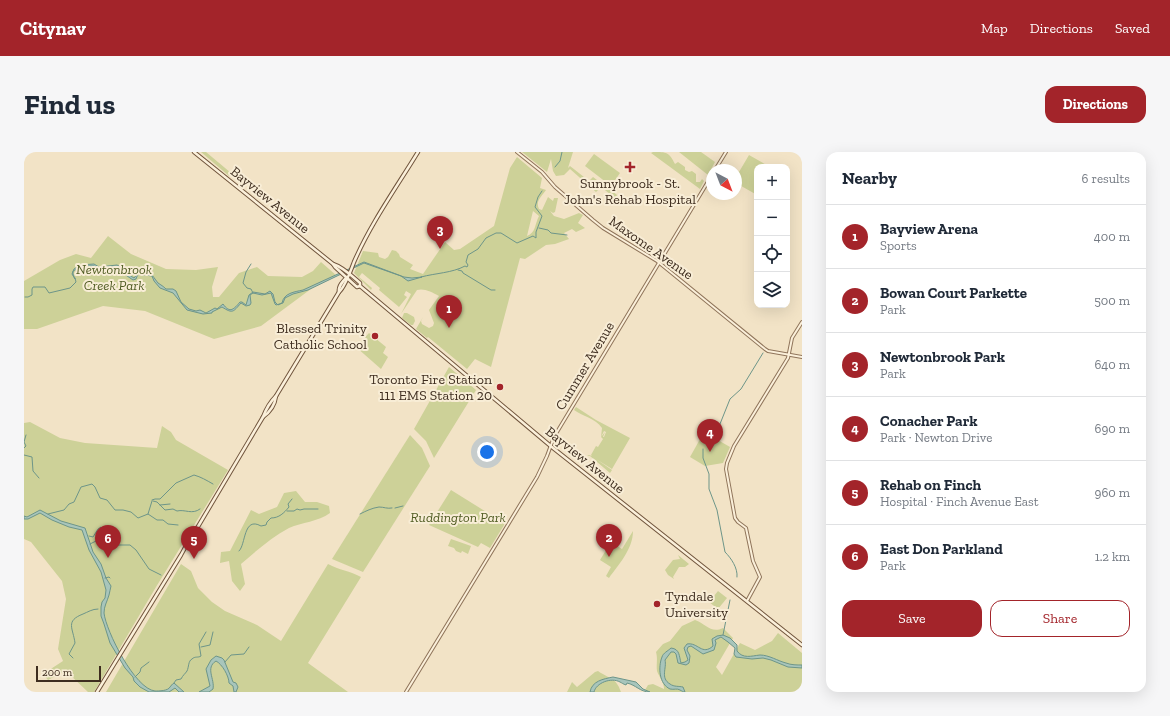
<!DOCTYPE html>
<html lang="en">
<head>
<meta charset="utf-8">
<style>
	body { margin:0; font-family:"Zilla Slab",serif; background:#f6f6f7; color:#1f2937 }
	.controls { position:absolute; right:12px; top:12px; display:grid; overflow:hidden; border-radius:8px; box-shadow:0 4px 16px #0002 }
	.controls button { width:36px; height:36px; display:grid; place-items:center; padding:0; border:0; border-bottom:1px solid #e0e1e3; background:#fff; color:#1f2937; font:20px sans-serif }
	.compass { position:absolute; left:682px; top:12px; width:36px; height:36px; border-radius:50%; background:#fff; box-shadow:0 4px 16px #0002; rotate:138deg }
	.scale { position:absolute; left:12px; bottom:10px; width:65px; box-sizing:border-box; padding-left:4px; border:2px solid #3e2d1f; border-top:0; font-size:11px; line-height:14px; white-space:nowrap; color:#3e2d1f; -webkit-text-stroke:3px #f8edd6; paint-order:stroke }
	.you { position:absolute; left:463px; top:300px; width:14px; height:14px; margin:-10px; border:3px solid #fff; border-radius:50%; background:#1a73e8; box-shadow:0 0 0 6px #1a73e833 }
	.badge { display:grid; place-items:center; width:26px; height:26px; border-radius:50%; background:#a3242a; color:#fff; font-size:13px; font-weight:700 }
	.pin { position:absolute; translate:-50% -33px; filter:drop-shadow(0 1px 2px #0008) }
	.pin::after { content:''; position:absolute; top:21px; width:14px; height:12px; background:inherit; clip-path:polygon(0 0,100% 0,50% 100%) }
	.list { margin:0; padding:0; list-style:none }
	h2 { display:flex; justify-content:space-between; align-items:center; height:52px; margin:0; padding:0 16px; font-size:17px }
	h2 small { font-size:13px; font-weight:400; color:#747a83 }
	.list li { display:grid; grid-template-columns:26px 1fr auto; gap:12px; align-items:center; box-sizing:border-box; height:64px; padding:0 16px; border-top:1px solid #e0e1e3 }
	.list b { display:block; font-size:15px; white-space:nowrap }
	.list p { margin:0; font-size:13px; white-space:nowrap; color:#747a83 }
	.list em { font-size:13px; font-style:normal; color:#747a83 }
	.actions { display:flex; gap:8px; padding:12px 16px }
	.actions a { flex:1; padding:9px 0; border:1px solid #a3242a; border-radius:12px; text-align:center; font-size:14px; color:#a3242a }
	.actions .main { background:#a3242a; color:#fff }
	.icon { flex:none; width:22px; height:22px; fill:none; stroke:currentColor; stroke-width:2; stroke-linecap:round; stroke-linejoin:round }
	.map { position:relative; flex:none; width:778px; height:540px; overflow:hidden; border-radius:12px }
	header { display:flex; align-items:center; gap:24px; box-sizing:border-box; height:56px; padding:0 20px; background:#a3242a; color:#fff }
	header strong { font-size:19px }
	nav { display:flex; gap:22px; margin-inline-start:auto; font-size:14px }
	.intro { display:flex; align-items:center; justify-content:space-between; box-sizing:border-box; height:96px; padding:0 24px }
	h1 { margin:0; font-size:28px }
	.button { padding:10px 18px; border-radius:12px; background:#a3242a; color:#fff; font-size:14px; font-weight:700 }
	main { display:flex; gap:24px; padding:0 24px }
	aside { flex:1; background:#fff; border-radius:12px; box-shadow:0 4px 16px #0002 }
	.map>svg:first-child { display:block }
</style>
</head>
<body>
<header>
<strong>Citynav</strong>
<nav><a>Map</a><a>Directions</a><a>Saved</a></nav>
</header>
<div class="intro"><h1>Find us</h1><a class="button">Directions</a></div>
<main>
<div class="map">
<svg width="778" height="540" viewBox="0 0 778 540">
	<rect width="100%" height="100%" fill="#f2e3c6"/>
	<!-- green -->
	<g fill="#cdd198" fill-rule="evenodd">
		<path d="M177,0H182L207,21L205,24Z"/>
		<path d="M498,0H549L544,16L546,14L565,29L569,25L581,34L582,33L583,35L593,43L591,47L587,44L586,45V42L577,35L572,40L546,17L540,23L532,24L529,19L527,7L523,20Z"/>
		<path d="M629,0C643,0 645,0 651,12L654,10L661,15V18L665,20L668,19L672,22V30H676L678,27L680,29L676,37L627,1Z"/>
		<path d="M655,0H677L691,10L684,23Z"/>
		<path d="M570,2L596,21L587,34L561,14Z"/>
		<path d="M725,3L746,15H733V43L712,31V25Z"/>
		<path d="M493,5L518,26L516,36L522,38C518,44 511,49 515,57L518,58L524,45L529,49L530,46H534L531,60L529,61L526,59L528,50L526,59L530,64L540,67L555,61L559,63L554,71L561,76L552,80L548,77L540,81L545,87L531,92L522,93L501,107L496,106L467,215L451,207L443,217L404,185L403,186L392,177L399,165L397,169L398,172L405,176L409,174L410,171L405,158L415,144C408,140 400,136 393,138L377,162L387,142L382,139L380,143L383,145L375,155L355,138L356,136L338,121L335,125L348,136L347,138L330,121L339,99L354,101L355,105L361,107L364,105L368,98L372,99L375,102L376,105L389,113L386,117L399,122L421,90L430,98L436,97L470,74L486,16ZM509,59L515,64C511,71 512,81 503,84Z"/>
		<path d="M84,84L107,102L142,117L172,118L194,115L188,135L189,145H195L215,121L233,115L244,124L278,125L289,119L297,110L313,124L295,131L237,174L190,187L121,159L79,154L13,177H0V129L36,108L52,102L67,106Z"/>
		<path d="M380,161H383L390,165L391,169L389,173H387L378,166Z"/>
		<path d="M345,181L362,195L359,201L364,205L357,217L332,195Z"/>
		<path d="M425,215L452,238L410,306L402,289L390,277Z"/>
		<path d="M552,255L572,268L606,286L588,317L572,307L588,318L586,321L566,304H563L565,303L568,304L567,303L572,294L574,295L579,287L577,285L581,280L579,285H580L582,280L580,279L577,285L578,276C571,266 558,264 550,258Z"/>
		<path d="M6,270L36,286L61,291L133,296L138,274L147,280L152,288L204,318L132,435L70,540H64L44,521L43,518L24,528L19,522L39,509L34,497L42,447L38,429L7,390L0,387V271Z"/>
		<path d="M680,280L706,295L699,311L681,314L666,305Z"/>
		<path d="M386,283L398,296L406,314L339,420L308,407Z"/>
		<path d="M427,338L480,371V373L466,396L457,391L454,395L405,373Z"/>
		<path d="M272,339L281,350H293L305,354L306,361C294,370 278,370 265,376C248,385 232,399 217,412L221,432L216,439L208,429L205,409L196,411L197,400L206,399L227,358L235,362L253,355L260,341Z"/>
		<path d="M609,379C609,397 595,412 585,426L582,424L587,415L576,408L587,390L598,397Z"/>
		<path d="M427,387L447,394L444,402L438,399L437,401L432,399L430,396L424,394Z"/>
		<path d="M654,403L665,412L661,415H655L649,425L650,427L644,423L641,418L649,408L656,407Z"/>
		<path d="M157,412L167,419L174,436L188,450L201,459L233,473L257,489L304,412C315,418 326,419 337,425L284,511L324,540H82Z"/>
		<path d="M694,439L703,446L694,457L685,450Z"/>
		<path d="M671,468C682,472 687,482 699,476L709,486L692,515L698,523L716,491L731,498L748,489L754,481L778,501V540H621V538L624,533L629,532L640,537C640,530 635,525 633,519C632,512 634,507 632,500L639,492L646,489L658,474Z"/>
		<path d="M574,519C585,527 592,525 597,540H543L548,530L553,535L571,520Z"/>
	</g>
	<!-- water -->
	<g fill="#a8c5bb" stroke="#6d9589">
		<path d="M340,110L380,125L388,126L398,125L384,129L377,124L340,111L284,138L269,142L261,146L259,151L252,153L251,152L247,141L238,143L229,141L226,143L227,151L226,153L222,154L217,151C209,160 209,162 198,155L188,160V161L179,162L163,158L149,141L136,136L130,129L128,124L114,122L112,127L109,128L90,115L78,118L70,114H59L49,119V122L51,127L48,122L50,117L56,113L70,112L75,115L93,113L99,116V119L110,126L115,120C128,120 127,122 134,131C137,133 139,134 142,137H149L152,139L157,150L165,157L172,159L176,158L182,161L191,156L193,157L199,152C206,162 210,157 216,150H218L222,153L225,143L229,140L241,142L246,139L249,142L251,150L254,153L258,151C260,141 270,140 279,138Z"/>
		<path d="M16,358L37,369L61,376L69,400L77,412L82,426L87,434C86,437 86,440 85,443C83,450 80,454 80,461C82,479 111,537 131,539C135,539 144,539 146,535C147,534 148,532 150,531L160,540H155L151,536L145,540H125L116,535L110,529L109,525L101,516L86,491L80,472L77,464V455L78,450L81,446L82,438L77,420L65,398L58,378L45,375L28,368L16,361L4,367H0V364L3,365Z"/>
		<path d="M699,483L706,486L713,493V499C719,507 727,504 736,503C745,503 754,509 762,511C767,513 773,513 778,513V516L764,515L747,508L739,506L728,507L712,505L710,502L711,496L704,490L697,485L691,488L692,491L690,498L679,502L667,494L664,495L663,498L666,504L665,511L662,513L654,511L652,502L650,500H647L641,508C643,516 636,526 646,532C650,535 655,534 659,535L661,540C659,540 658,539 656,538C653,536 650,538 646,537C635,532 634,515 638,505C639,501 644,499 647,496C656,497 655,504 657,511L661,510L664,508L660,496L663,492C674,490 678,504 689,494L688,487L693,484Z"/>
		<path d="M192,504L198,506L200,508L209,530L212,531L214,535L212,540H210L209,534L205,531C205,524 198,512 192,509C181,516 191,527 189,537L185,540H175L186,534L182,517L187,508Z"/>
		<path d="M589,525L612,530L619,537L626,540C616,540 612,533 603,531L602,533C599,532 598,531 596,530C587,525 572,531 570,540H566C568,529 579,527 589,525Z"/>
	</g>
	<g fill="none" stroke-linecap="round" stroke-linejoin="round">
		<!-- stream -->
		<g stroke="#6d9589" stroke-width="1">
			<path d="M531,15L536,9L538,0"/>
			<path d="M515,76L524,78L527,81L543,83"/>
			<path d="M227,112L222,120L219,131L223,136L227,137L229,141"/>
			<path d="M434,118L438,119L439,121L467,138H471"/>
			<path d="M397,125C412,121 428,121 441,114L443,115L444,113L442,110L444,103L454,97L462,86L472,81H477L493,91L509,84L512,86V80L518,64L511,55L514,45L518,39"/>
			<path d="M1,145H4L8,143V137L9,135H21L25,141L46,136L52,130L51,126"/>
			<path d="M694,277L706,247L717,237L739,201"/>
			<path d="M0,296L2,294L0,290L2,283"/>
			<path d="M679,297V306L685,322V337L693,358L701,400C707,406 714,416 713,425"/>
			<path d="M0,303L8,305L9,319L15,326"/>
			<path d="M128,348L131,347H136L152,331L170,323C177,325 182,328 189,332"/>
			<path d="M129,349L133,350L141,358L149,357L153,359C161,357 168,363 176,357"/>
			<path d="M136,353L146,352"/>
			<path d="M371,356L379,354"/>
			<path d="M263,359H270L273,357L276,358L280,357H294"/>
			<path d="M24,362L40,358L45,352L50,350L57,335L68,332L71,335L76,346L83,348L91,358H99L107,360L114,366L124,362L133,368H139L144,372L154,373"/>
			<path d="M124,362L128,349"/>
			<path d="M336,362C342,359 348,356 355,355C360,355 363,357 368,356"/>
			<path d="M65,384L69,385L74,377L77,375L79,378L77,380"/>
			<path d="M73,389L82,393H106L112,398L125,417L137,423"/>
			<path d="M66,392L80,385H86"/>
			<path d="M215,399C222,393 219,364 237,374L242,373L243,370L247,366C255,366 260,361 265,355L264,352L268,347"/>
			<path d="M81,426L85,425L86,426"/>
			<path d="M699,483L706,448"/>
			<path d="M177,495L186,493L189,480"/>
			<path d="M49,506L45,502L51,491C49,476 41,469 59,462C64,460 68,457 74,457"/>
			<path d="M201,510L207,503L220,502L225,495"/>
			<path d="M111,525L116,520L117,516L125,510"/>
			<path d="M150,531L152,528L157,527C159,523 161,522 163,519C165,515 164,509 168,507C171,504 174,506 177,504L175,492L182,480"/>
		</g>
		<!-- tertiary casing -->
		<g stroke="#8f745a" stroke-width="4">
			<g id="tertiary">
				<path d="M493,0L518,20L531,35L569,68L579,76L633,109L741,197L744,199L778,205"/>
				<path d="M691,18L702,0"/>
				<path d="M723,449L736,425L729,409L722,376L714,370L711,366L702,317L703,311L710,294L764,206L768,186L778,170"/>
				<path d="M382,540L513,325L523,304L530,285L688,23"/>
			</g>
		</g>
		<!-- secondary casing -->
		<g stroke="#71553d" stroke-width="4.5">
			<g id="secondary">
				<path d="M170,0L309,112C319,115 328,124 336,131V134L529,296L778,493"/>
				<path d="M309,112L311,115L333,135L336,134"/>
				<path d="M315,140C314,134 319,129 323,125"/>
				<path d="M239,265C246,260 251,252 252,244L315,140C321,135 327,118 330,110C347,71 372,36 394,0"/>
				<path d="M163,392L165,391L169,383L239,265C242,257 246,250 252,244"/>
				<path d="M73,540L157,403L163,392V389L169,383"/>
			</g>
		</g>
		<!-- tertiary -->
		<use href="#tertiary" stroke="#fbf0da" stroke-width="2"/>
		<!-- secondary -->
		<use href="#secondary" stroke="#fbf0da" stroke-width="2.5"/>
	</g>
	<!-- markers -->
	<g fill="#a3242a" stroke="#f8edd6" stroke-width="1.5">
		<path d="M604 9h4v4h4v4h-4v4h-4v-4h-4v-4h4z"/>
		<circle cx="351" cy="184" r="4"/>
		<circle cx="476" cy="235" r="4"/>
		<circle cx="633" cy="452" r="4"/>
	</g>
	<g text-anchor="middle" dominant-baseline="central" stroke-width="4" stroke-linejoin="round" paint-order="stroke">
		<!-- poi labels -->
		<g font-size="14" fill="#3e2d1f" stroke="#f8edd6" text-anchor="end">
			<text x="606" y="31" text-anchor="middle">Sunnybrook - St.<tspan x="606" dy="16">John's Rehab Hospital</tspan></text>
			<text x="343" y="176">Blessed Trinity<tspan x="343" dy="16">Catholic School</tspan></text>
			<text x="468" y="227">Toronto Fire Station<tspan x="468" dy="16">111 EMS Station 20</tspan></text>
			<text x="641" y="444" text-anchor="start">Tyndale<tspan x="641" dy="16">University</tspan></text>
		</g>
		<!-- street labels -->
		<g font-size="14" fill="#3e2d1f" stroke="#f8edd6">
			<text transform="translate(246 48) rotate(39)">Bayview Avenue</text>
			<text transform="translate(627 96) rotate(35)">Maxome Avenue</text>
			<text transform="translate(561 214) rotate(-59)">Cummer Avenue</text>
			<text transform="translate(561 308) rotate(39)">Bayview Avenue</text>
		</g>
		<!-- park labels -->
		<g font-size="14" font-style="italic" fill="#505c23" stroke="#f8edd6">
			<text x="90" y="117">Newtonbrook<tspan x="90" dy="16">Creek Park</tspan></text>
			<text x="434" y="365">Ruddington Park</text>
		</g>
	</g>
</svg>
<div class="controls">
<button>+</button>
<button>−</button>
<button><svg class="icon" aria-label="locate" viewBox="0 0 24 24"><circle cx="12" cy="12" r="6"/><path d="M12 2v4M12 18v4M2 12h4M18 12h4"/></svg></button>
<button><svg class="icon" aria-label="layers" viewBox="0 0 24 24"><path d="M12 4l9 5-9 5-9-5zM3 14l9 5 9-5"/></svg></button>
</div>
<svg class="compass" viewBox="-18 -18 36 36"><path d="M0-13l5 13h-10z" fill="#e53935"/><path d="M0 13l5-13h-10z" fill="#747a83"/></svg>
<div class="scale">200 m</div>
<div class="you"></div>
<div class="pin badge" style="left:425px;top:176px">1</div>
<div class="pin badge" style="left:585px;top:405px">2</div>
<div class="pin badge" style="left:416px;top:97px">3</div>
<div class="pin badge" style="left:686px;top:300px">4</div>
<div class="pin badge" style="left:170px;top:407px">5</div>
<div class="pin badge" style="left:84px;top:406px">6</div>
</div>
<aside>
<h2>Nearby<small>6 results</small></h2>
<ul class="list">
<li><span class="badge">1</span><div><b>Bayview Arena</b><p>Sports</p></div><em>400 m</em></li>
<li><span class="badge">2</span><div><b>Bowan Court Parkette</b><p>Park</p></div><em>500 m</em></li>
<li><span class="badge">3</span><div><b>Newtonbrook Park</b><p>Park</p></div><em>640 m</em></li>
<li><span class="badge">4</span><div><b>Conacher Park</b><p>Park · Newton Drive</p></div><em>690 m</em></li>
<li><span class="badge">5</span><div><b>Rehab on Finch</b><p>Hospital · Finch Avenue East</p></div><em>960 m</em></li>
<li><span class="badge">6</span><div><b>East Don Parkland</b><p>Park</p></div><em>1.2 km</em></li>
</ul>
<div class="actions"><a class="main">Save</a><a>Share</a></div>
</aside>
</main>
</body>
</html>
